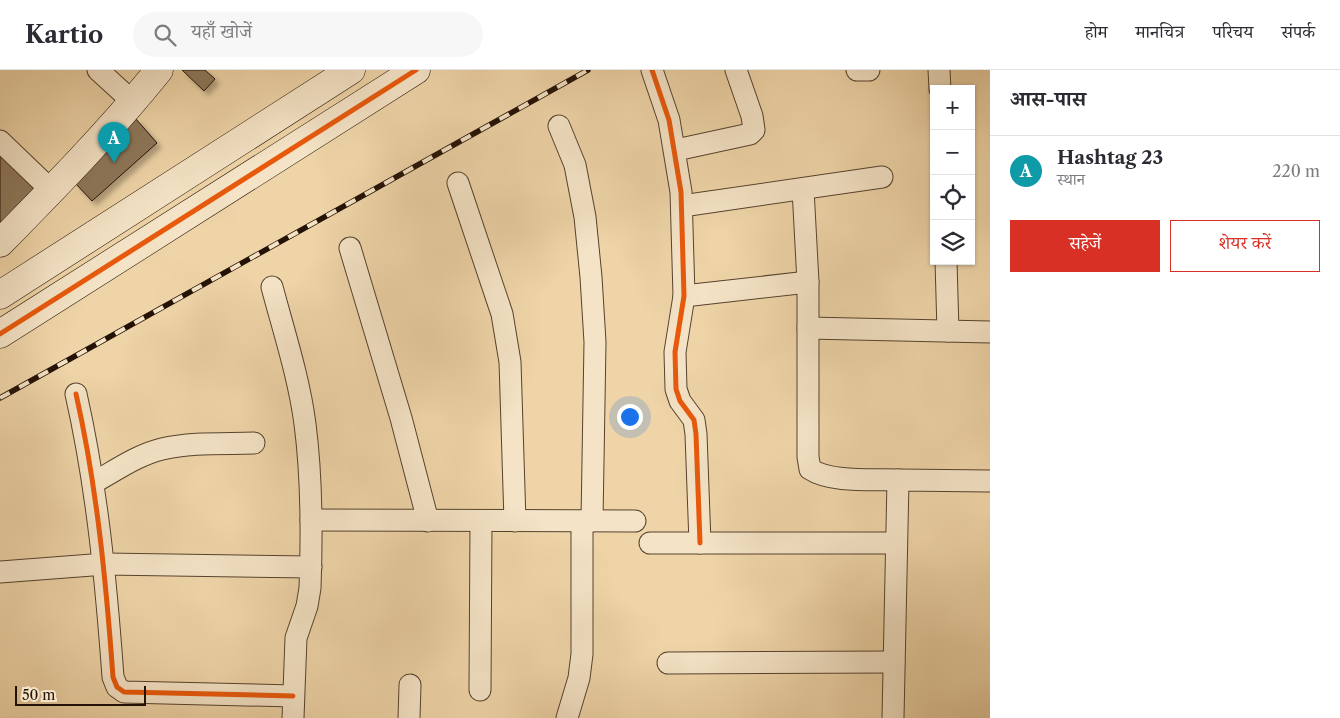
<!DOCTYPE html>
<html lang="hi">
<head>
<meta charset="utf-8">
<style>
	body { margin:0; font-family:"Libre Caslon Text","Noto Serif Devanagari",serif; background:#f7f7f7; color:#2b2b33 }
	.controls { position:absolute; right:15px; top:15px; display:grid; overflow:hidden; border-radius:0px; box-shadow:0 1px 4px #0004 }
	.controls button { width:45px; height:45px; display:grid; place-items:center; padding:0; border:0; border-bottom:1px solid #e1e1e2; background:#fff; color:#2b2b33; font:25px sans-serif }
	.scale { position:absolute; left:15px; bottom:12px; width:131px; box-sizing:border-box; padding-left:5px; border:2px solid #241206; border-top:0; font-size:14px; line-height:18px; white-space:nowrap; color:#241206; -webkit-text-stroke:4px #f4e3c6; paint-order:stroke }
	.you { position:absolute; left:629px; top:346px; width:18px; height:18px; margin:-12px; border:4px solid #fff; border-radius:50%; background:#1a73e8; box-shadow:0 0 0 8px #1a73e833 }
	.badge { display:grid; place-items:center; width:32px; height:32px; border-radius:50%; background:#d93025; color:#fff; font-size:16px; font-weight:700 }
	.pin { position:absolute; translate:-50% -41px; filter:drop-shadow(0 1px 2px #0008) }
	.pin::after { content:''; position:absolute; top:26px; width:18px; height:15px; background:inherit; clip-path:polygon(0 0,100% 0,50% 100%) }
	.list { margin:0; padding:0; list-style:none }
	h2 { display:flex; justify-content:space-between; align-items:center; height:65px; margin:0; padding:0 20px; font-size:21px }
	h2 small { font-size:16px; font-weight:400; color:#7c7c81 }
	.list li { display:grid; grid-template-columns:32px 1fr auto; gap:15px; align-items:center; box-sizing:border-box; height:70px; padding:0 20px; border-top:1px solid #e1e1e2 }
	.list b { display:block; font-size:19px; white-space:nowrap }
	.list p { margin:0; font-size:16px; white-space:nowrap; color:#7c7c81 }
	.list em { font-size:16px; font-style:normal; color:#7c7c81 }
	.actions { display:flex; gap:10px; padding:15px 20px }
	.actions a { flex:1; padding:11px 0; border:1px solid #d93025; border-radius:0px; text-align:center; font-size:18px; color:#d93025 }
	.actions .main { background:#d93025; color:#fff }
	.icon { flex:none; width:28px; height:28px; fill:none; stroke:currentColor; stroke-width:2; stroke-linecap:round; stroke-linejoin:round }
	.map { position:relative; flex:none; width:990px; height:648px; overflow:hidden }
	header { display:flex; align-items:center; gap:30px; box-sizing:border-box; height:70px; padding:0 25px; background:#fff; border-bottom:1px solid #e1e1e2 }
	header strong { font-size:24px }
	nav { display:flex; gap:28px; margin-inline-start:auto; font-size:18px }
	.search { width:350px; height:45px; background:#f7f7f7; display:flex; align-items:center; gap:12px; box-sizing:border-box; padding:0 18px; border-radius:28px; color:#7c7c81; font-size:19px }
	main { display:flex }
	aside { flex:1; background:#fff }
	.map>svg:first-child { display:block }
</style>
</head>
<body>
<header>
<strong>Kartio</strong>
<div class="search"><svg class="icon" aria-label="search" viewBox="0 0 24 24"><circle cx="10" cy="10" r="6"/><path d="M15 15l6 6"/></svg>यहाँ खोजें</div>
<nav><a>होम</a><a>मानचित्र</a><a>परिचय</a><a>संपर्क</a></nav>
</header>
<main>
<div class="map">
<svg width="990" height="648" viewBox="0 0 990 648">
	<defs>
		<filter id="shadow"><feDropShadow dx="4.5" dy="4.5" stdDeviation="2.5" flood-color="#0004"/></filter>
	</defs>
	<rect width="100%" height="100%" fill="#eed4a7"/>
	<filter id="stains"><feTurbulence type="fractalNoise" baseFrequency=".004" numOctaves="4"/><feColorMatrix values="0 0 0 0 .2 0 0 0 0 .09 0 0 0 0 .02 0 0 0 .5 -.17"/></filter>
	<radialGradient id="worn" r=".72"><stop offset=".6" stop-color="#630" stop-opacity="0"/><stop offset="1" stop-color="#630" stop-opacity=".3"/></radialGradient>
	<!-- building -->
	<g fill="#8d775a" stroke="#241206" filter="url(#shadow)">
		<path d="M182,0H205L215,9L204,21Z"/>
		<path d="M136,49L157,73L92,131L75,113Z"/>
		<path d="M0,78L40,115L0,159Z"/>
	</g>
	<g fill="none" stroke-linecap="round" stroke-linejoin="round">
		<!-- street casing -->
		<g stroke="#56422e" stroke-width="23">
			<g id="street">
				<path d="M98,0L133,32"/>
				<path d="M652,0L669,50L681,122L684,226L675,282L676,319L680,331L694,350L696,364L700,473"/>
				<path d="M857,0H869"/>
				<path d="M939,0L940,19"/>
				<path d="M559,56L575,95L585,147L591,207L595,272L592,451"/>
				<path d="M0,71L52,121"/>
				<path d="M676,80L750,64L754,60L752,46L736,0"/>
				<path d="M458,113L502,244L510,292L515,451"/>
				<path d="M803,119L808,212V387L810,399C831,413 873,409 898,410"/>
				<path d="M682,136L882,107"/>
				<path d="M350,178L401,348L428,451"/>
				<path d="M946,191L948,261"/>
				<path d="M272,217C284,262 299,308 305,354C312,408 312,464 310,518L307,536L296,568L293,648"/>
				<path d="M684,226L808,212"/>
				<path d="M808,258L990,262"/>
				<path d="M76,324C97,417 106,511 113,607L117,617L124,622L293,626"/>
				<path d="M93,413C115,401 137,385 162,379C192,372 224,374 254,373"/>
				<path d="M311,450L635,451"/>
				<path d="M650,473H895"/>
				<path d="M0,502L105,494L311,497"/>
				<path d="M668,593L894,592"/>
				<path d="M480,620L481,451"/>
				<path d="M409,648L410,615"/>
				<path d="M567,648L579,608L582,584V451"/>
				<path d="M893,648L898,410L990,411"/>
			</g>
		</g>
		<!-- secondary casing -->
		<g stroke="#241206" stroke-width="29">
			<g id="secondary">
				<path d="M0,173C55,117 110,61 159,0"/>
				<path d="M0,225L351,0"/>
				<path d="M0,264L416,0"/>
			</g>
		</g>
		<!-- street -->
		<use href="#street" stroke="#f4e3c6" stroke-width="21"/>
		<!-- secondary -->
		<use href="#secondary" stroke="#f4e3c6" stroke-width="28"/>
		<!-- rail casing -->
		<g stroke="#241206" stroke-width="5.5">
			<path id="rail" d="M0,328L588,0"/>
		</g>
		<!-- rail -->
		<use href="#rail" stroke="#f4e3c6" stroke-width="4" stroke-dasharray="11" stroke-linecap="butt"/>
		<!-- cycleway casing -->
		<g stroke="#f4e3c6" stroke-width="8">
			<g id="cycleway">
				<path d="M652,0L669,50L681,122L684,226L675,282L676,319L680,331L694,350L696,364L700,473"/>
				<path d="M0,264L416,0"/>
				<path d="M76,324C97,417 106,511 113,607L117,617L124,622L293,626"/>
			</g>
		</g>
		<!-- cycleway -->
		<use href="#cycleway" stroke="#e8590c" stroke-width="5"/>
	</g>
	<rect width="100%" height="100%" filter="url(#stains)"/>
	<rect width="100%" height="100%" fill="url(#worn)"/>
</svg>
<div class="controls">
<button>+</button>
<button>−</button>
<button><svg class="icon" aria-label="locate" viewBox="0 0 24 24"><circle cx="12" cy="12" r="6"/><path d="M12 2v4M12 18v4M2 12h4M18 12h4"/></svg></button>
<button><svg class="icon" aria-label="layers" viewBox="0 0 24 24"><path d="M12 4l9 5-9 5-9-5zM3 14l9 5 9-5"/></svg></button>
</div>
<div class="scale">50 m</div>
<div class="you"></div>
<div class="pin badge" style="left:114px;top:93px;background:#0f9aa8">A</div>
</div>
<aside>
<h2>आस-पास<small></small></h2>
<ul class="list">
<li><span class="badge" style="background:#0f9aa8">A</span><div><b>Hashtag 23</b><p>स्थान</p></div><em>220 m</em></li>
</ul>
<div class="actions"><a class="main">सहेजें</a><a>शेयर करें</a></div>
</aside>
</main>
</body>
</html>
